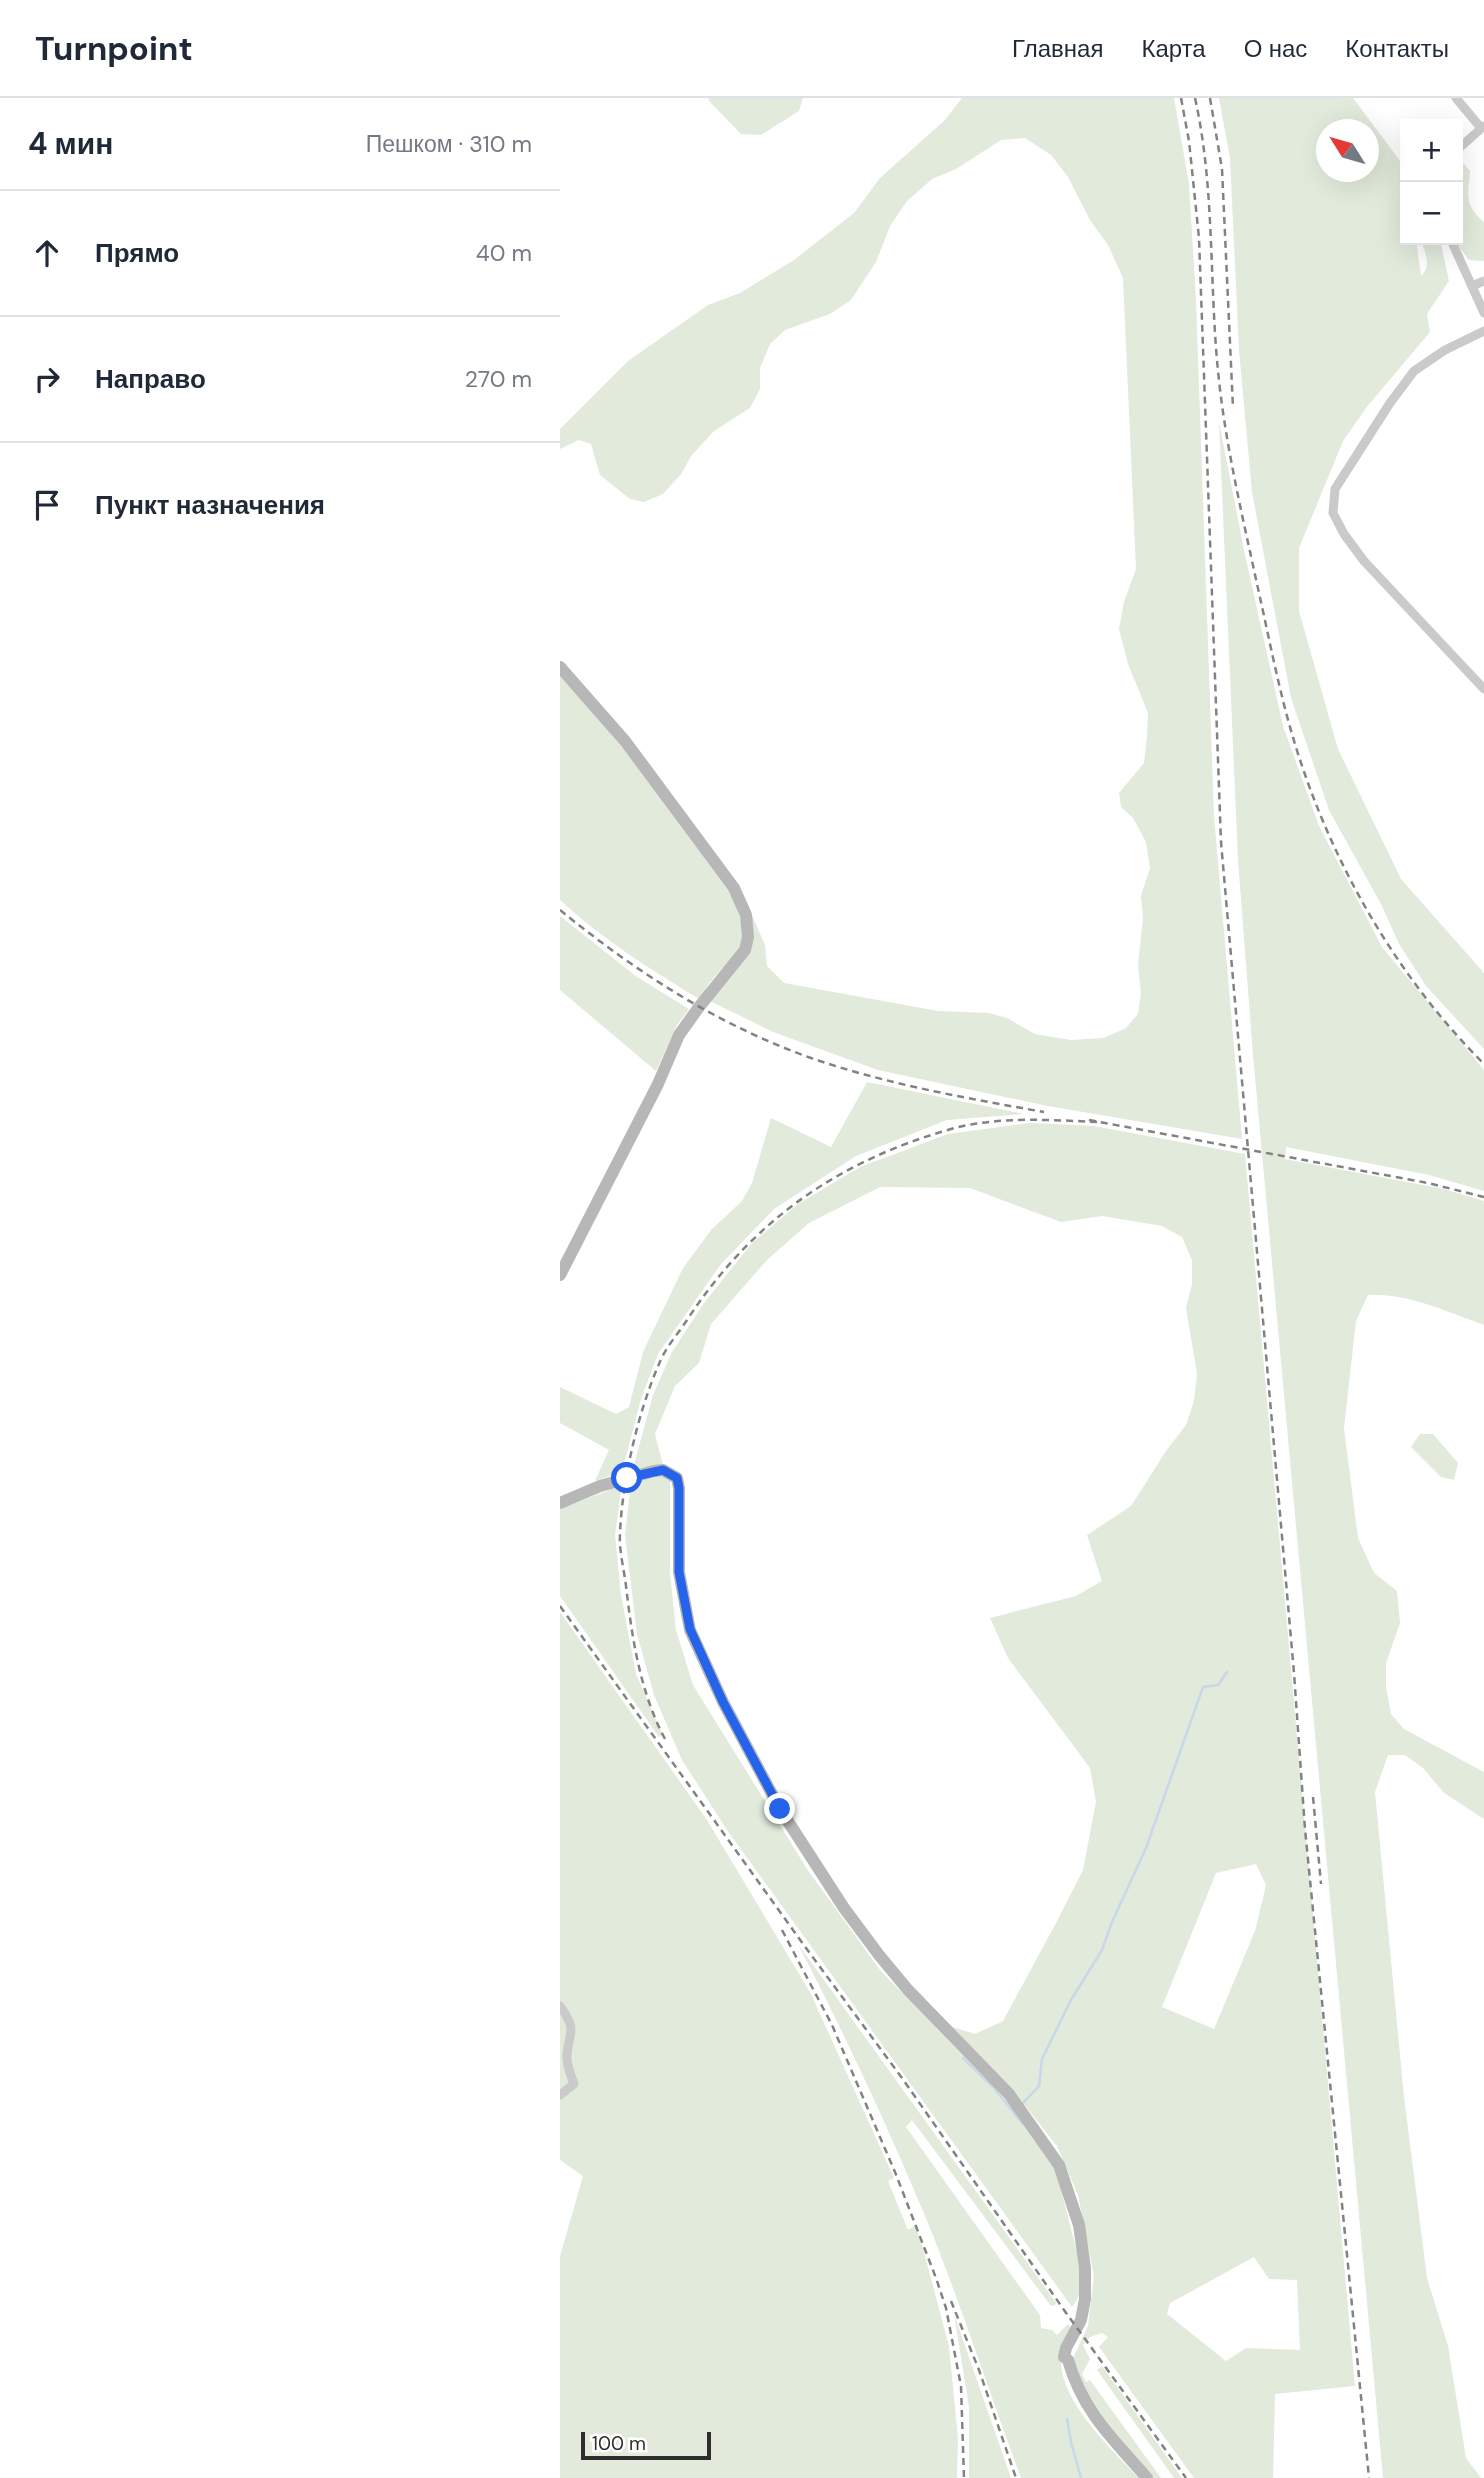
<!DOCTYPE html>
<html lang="ru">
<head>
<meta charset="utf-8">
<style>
	body { margin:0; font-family:"DM Sans",sans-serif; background:#f6f6f7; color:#1f2937 }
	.controls { position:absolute; right:21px; top:21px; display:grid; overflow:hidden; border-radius:0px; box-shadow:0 7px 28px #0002 }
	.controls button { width:63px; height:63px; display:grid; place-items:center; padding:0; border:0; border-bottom:2px solid #e0e1e3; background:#fff; color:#1f2937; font:35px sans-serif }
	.compass { position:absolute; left:756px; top:21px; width:63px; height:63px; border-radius:50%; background:#fff; box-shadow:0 7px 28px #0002; rotate:307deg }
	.scale { position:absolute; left:21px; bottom:18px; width:130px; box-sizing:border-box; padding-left:7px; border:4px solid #2d2d2d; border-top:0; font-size:19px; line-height:24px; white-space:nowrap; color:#2d2d2d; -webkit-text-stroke:5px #fff; paint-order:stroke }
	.stop { position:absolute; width:21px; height:21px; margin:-16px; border:5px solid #2563eb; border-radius:50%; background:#fff }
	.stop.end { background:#2563eb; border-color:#fff; box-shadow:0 2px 7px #0008 }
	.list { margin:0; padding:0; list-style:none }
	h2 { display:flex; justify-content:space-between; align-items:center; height:91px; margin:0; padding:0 28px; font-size:30px }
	h2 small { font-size:23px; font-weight:400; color:#747a83 }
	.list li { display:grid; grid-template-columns:46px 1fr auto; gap:21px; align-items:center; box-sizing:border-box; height:126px; padding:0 28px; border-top:2px solid #e0e1e3 }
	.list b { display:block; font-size:26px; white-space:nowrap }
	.list em { font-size:23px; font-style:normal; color:#747a83 }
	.icon { flex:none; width:38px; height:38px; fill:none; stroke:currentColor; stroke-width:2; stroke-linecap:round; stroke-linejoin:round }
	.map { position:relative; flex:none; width:924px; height:2380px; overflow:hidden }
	header { display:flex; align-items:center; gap:42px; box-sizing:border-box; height:98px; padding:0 35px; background:#fff; border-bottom:2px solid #e0e1e3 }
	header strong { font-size:33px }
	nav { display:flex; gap:38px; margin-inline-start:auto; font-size:24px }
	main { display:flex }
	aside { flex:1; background:#fff }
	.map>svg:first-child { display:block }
</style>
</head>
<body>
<header>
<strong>Turnpoint</strong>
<nav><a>Главная</a><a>Карта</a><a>О нас</a><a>Контакты</a></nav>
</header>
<main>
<aside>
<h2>4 мин<small>Пешком · 310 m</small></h2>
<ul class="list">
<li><svg class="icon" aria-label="ahead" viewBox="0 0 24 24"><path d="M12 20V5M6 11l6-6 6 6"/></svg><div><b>Прямо</b></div><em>40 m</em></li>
<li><svg class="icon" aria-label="right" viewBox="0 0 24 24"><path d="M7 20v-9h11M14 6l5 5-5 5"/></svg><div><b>Направо</b></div><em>270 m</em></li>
<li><svg class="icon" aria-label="arrive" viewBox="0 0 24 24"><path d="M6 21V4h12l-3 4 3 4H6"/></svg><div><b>Пункт назначения</b></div></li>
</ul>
</aside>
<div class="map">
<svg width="924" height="2380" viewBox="0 0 924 2380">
	<rect width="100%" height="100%" fill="#fff"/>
	<!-- green -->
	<g fill="#e1eadb" fill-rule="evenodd">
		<path d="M148,0H243L239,13L201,37L181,36L150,4Z"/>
		<path d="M402,0H614L629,86L636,201L654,718L682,1041L488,1008L318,972L213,934L150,903L186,860L191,815L205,847L207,868L224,885L378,913L429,915L447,920L475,936L511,942L543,940L566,930L578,916L581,895L578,867L583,820L581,798L590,770L586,744L573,720L561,709L559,695L584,665L587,638L588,615L568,566L559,531L564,504L576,471L563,180L548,147L530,122L508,79L491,57L465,40L441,42L396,71L372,81L347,103L330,128L316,164L291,202L270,216L225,232L210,246L200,270V291L190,310L154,333L131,358L122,375L103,396L84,404L70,401L40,377L31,346L19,342L0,351V331L68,263L148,207L180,195L234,162L294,115L320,80L384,23Z"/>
		<path d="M659,0H793L844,68L845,142H856L861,178C872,167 865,155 861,142H879L881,146L889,183L867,216L870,234L806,310L783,343L739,450V513L778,651L841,781L924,875V951L866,888L839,846L822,808L769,712L731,600L692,394L679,252L670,60ZM766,32H808V74H766Z"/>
		<path d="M904,66L910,73C908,97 904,107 924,124V163L909,162L894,142H898V69Z"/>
		<path d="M659,324L684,452L723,628L759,728L822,849L924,972V1093L869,1077L726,1049L725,1061L884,1091L924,1103V1227C887,1214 848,1195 808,1197L796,1223L784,1330L798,1440L814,1475L837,1493L840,1525L826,1565V1589L831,1616L844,1631L924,1674V1721L884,1695L863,1670L845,1657H828L815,1694L844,1999L867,2180L888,2248L906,2360L921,2380H823L693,957L678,762Z"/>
		<path d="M0,574L62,649L175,802L182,827V848L150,884L139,901C90,871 42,841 0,802Z"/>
		<path d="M0,818L77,879L129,911L117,927L96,973L0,892Z"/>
		<path d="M307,984L464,1016L387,1022L296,1058L214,1111L161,1166L98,1256L81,1301L62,1374L35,1383L49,1352L0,1325V1289L56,1316L69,1309L83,1254L123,1170L152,1131L182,1103L192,1085L211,1020L271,1049Z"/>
		<path d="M469,1025L534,1028L685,1056L795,2288L715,2296L713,2380H634L539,2249L548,2239L542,2235L530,2239L523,2247L530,2261L522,2276L526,2284L530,2282L601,2380H593L549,2331L522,2292L513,2260L528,2228L534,2178L518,2097L497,2048L451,1990L389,1928L415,1936L443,1923L496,1825L523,1772L536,1704L530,1670L448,1560L430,1520L516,1498L542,1483L527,1437L571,1408L606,1353L626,1327L634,1303L637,1276L626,1210L632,1186V1162L622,1139L602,1128L542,1118L501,1124L410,1090L320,1089L249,1125L207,1162L151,1226L139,1265L115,1288L95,1336L103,1367L72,1374L93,1297L112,1254L144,1205L192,1145L238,1106L300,1069L388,1036ZM696,1766L706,1787L695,1833L654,1931L602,1909L656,1775ZM694,2159L709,2181L737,2182L740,2252L686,2250L666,2263L607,2216L610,2205Z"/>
		<path d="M860,1336H873L898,1365L894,1382L881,1379L851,1349Z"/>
		<path d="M90,1377L110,1379V1475L116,1532L133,1587L247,1771L320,1872L434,1990L475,2039L496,2072L519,2162V2198L512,2209L167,1732L122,1662L94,1597L77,1536L65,1437L71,1385Z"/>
		<path d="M62,1387L55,1437L61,1497L76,1576L103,1637L99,1639L0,1498V1411Z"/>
		<path d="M0,1514L147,1722L251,1896L334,2080L328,2083L348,2132L355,2128L361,2143L389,2248L398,2340L397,2380H0V2158L23,2078L0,2062Z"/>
		<path d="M238,1846L497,2206L491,2208L352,2022L346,2029L480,2217L481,2230L492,2232L497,2237L508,2226L512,2231C509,2240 501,2252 501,2262C500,2303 552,2352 579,2380H461C427,2289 398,2196 360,2106C323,2018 282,1931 238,1846Z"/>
		<path d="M394,2216L451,2380H409V2309Z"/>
		<path d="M542,2268L622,2380H614L537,2272Z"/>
	</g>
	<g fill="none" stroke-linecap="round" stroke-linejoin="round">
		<!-- stream -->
		<g stroke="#c8d7e9" stroke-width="2.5">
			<path d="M403,1960L434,1990L463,2026"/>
			<path d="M463,2005L479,1988L482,1961L511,1902L542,1852L552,1824L586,1750L643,1589L658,1587L667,1574"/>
			<path d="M507,2321L511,2344L521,2380"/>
		</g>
		<!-- street -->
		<g stroke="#cacaca" stroke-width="9">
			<path d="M896,0L921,30"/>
			<path d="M898,51L924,28"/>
			<path d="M891,142L924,215"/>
			<path d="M912,188L924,183"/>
			<path d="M924,233L885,252L854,273L830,305L775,391L773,415L784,436L804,463L924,591"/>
			<path d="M0,1908C18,1934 9,1931 7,1957C6,1967 11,1977 14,1986L0,1997"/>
		</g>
		<!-- secondary -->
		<g stroke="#b7b7b7" stroke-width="12">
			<path d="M0,569L65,643L174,790L186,817L188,839L185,852L139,909L119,937L98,986L0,1177"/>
			<path d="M0,1405L40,1388L94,1373L103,1372L117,1380L119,1390V1474L130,1532L163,1604L220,1711L284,1810L319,1857L348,1892L449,1996L499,2067L519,2127L525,2170V2201L521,2222L506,2250L504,2259L508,2262C523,2314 553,2341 587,2380"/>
		</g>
		<!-- rail -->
		<g stroke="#828282" stroke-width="2.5" stroke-dasharray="7 5" stroke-linecap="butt">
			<path d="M621,0L629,43L639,140L661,744L734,1575L745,1731L809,2380"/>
			<path d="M635,0C655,90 649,182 658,273C665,345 682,416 697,486C709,539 719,594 735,646C771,764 836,878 924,966"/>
			<path d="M650,0L662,71L673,310"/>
			<path d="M0,812C76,874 158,927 251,960C326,986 405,1000 484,1014"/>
			<path d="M529,1022L868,1085L924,1099"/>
			<path d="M0,1508L246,1850L342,1980L504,2212L626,2380"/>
			<path d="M105,1641C80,1594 72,1540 66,1488C64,1471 59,1453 60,1436C62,1383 78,1314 99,1266C105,1250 118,1236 127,1222C192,1123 278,1063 391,1031C438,1018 490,1022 538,1024"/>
			<path d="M753,1699L761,1786"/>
			<path d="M222,1832L272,1927L335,2074L376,2180L386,2210L401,2288L404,2380"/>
			<path d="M391,2203L419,2272L456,2380"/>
		</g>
	</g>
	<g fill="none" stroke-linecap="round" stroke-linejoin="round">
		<!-- route -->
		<path stroke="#2563eb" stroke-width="9" d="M67,1380L103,1372L117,1380L119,1390V1474L130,1531L163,1604L220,1711"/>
	</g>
</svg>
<div class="controls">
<button>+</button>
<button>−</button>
</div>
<svg class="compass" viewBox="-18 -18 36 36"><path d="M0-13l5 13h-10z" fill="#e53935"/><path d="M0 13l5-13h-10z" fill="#747a83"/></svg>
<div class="scale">100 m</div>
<div class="stop" style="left:67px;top:1380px"></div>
<div class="stop end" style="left:220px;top:1711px"></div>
</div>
</main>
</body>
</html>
